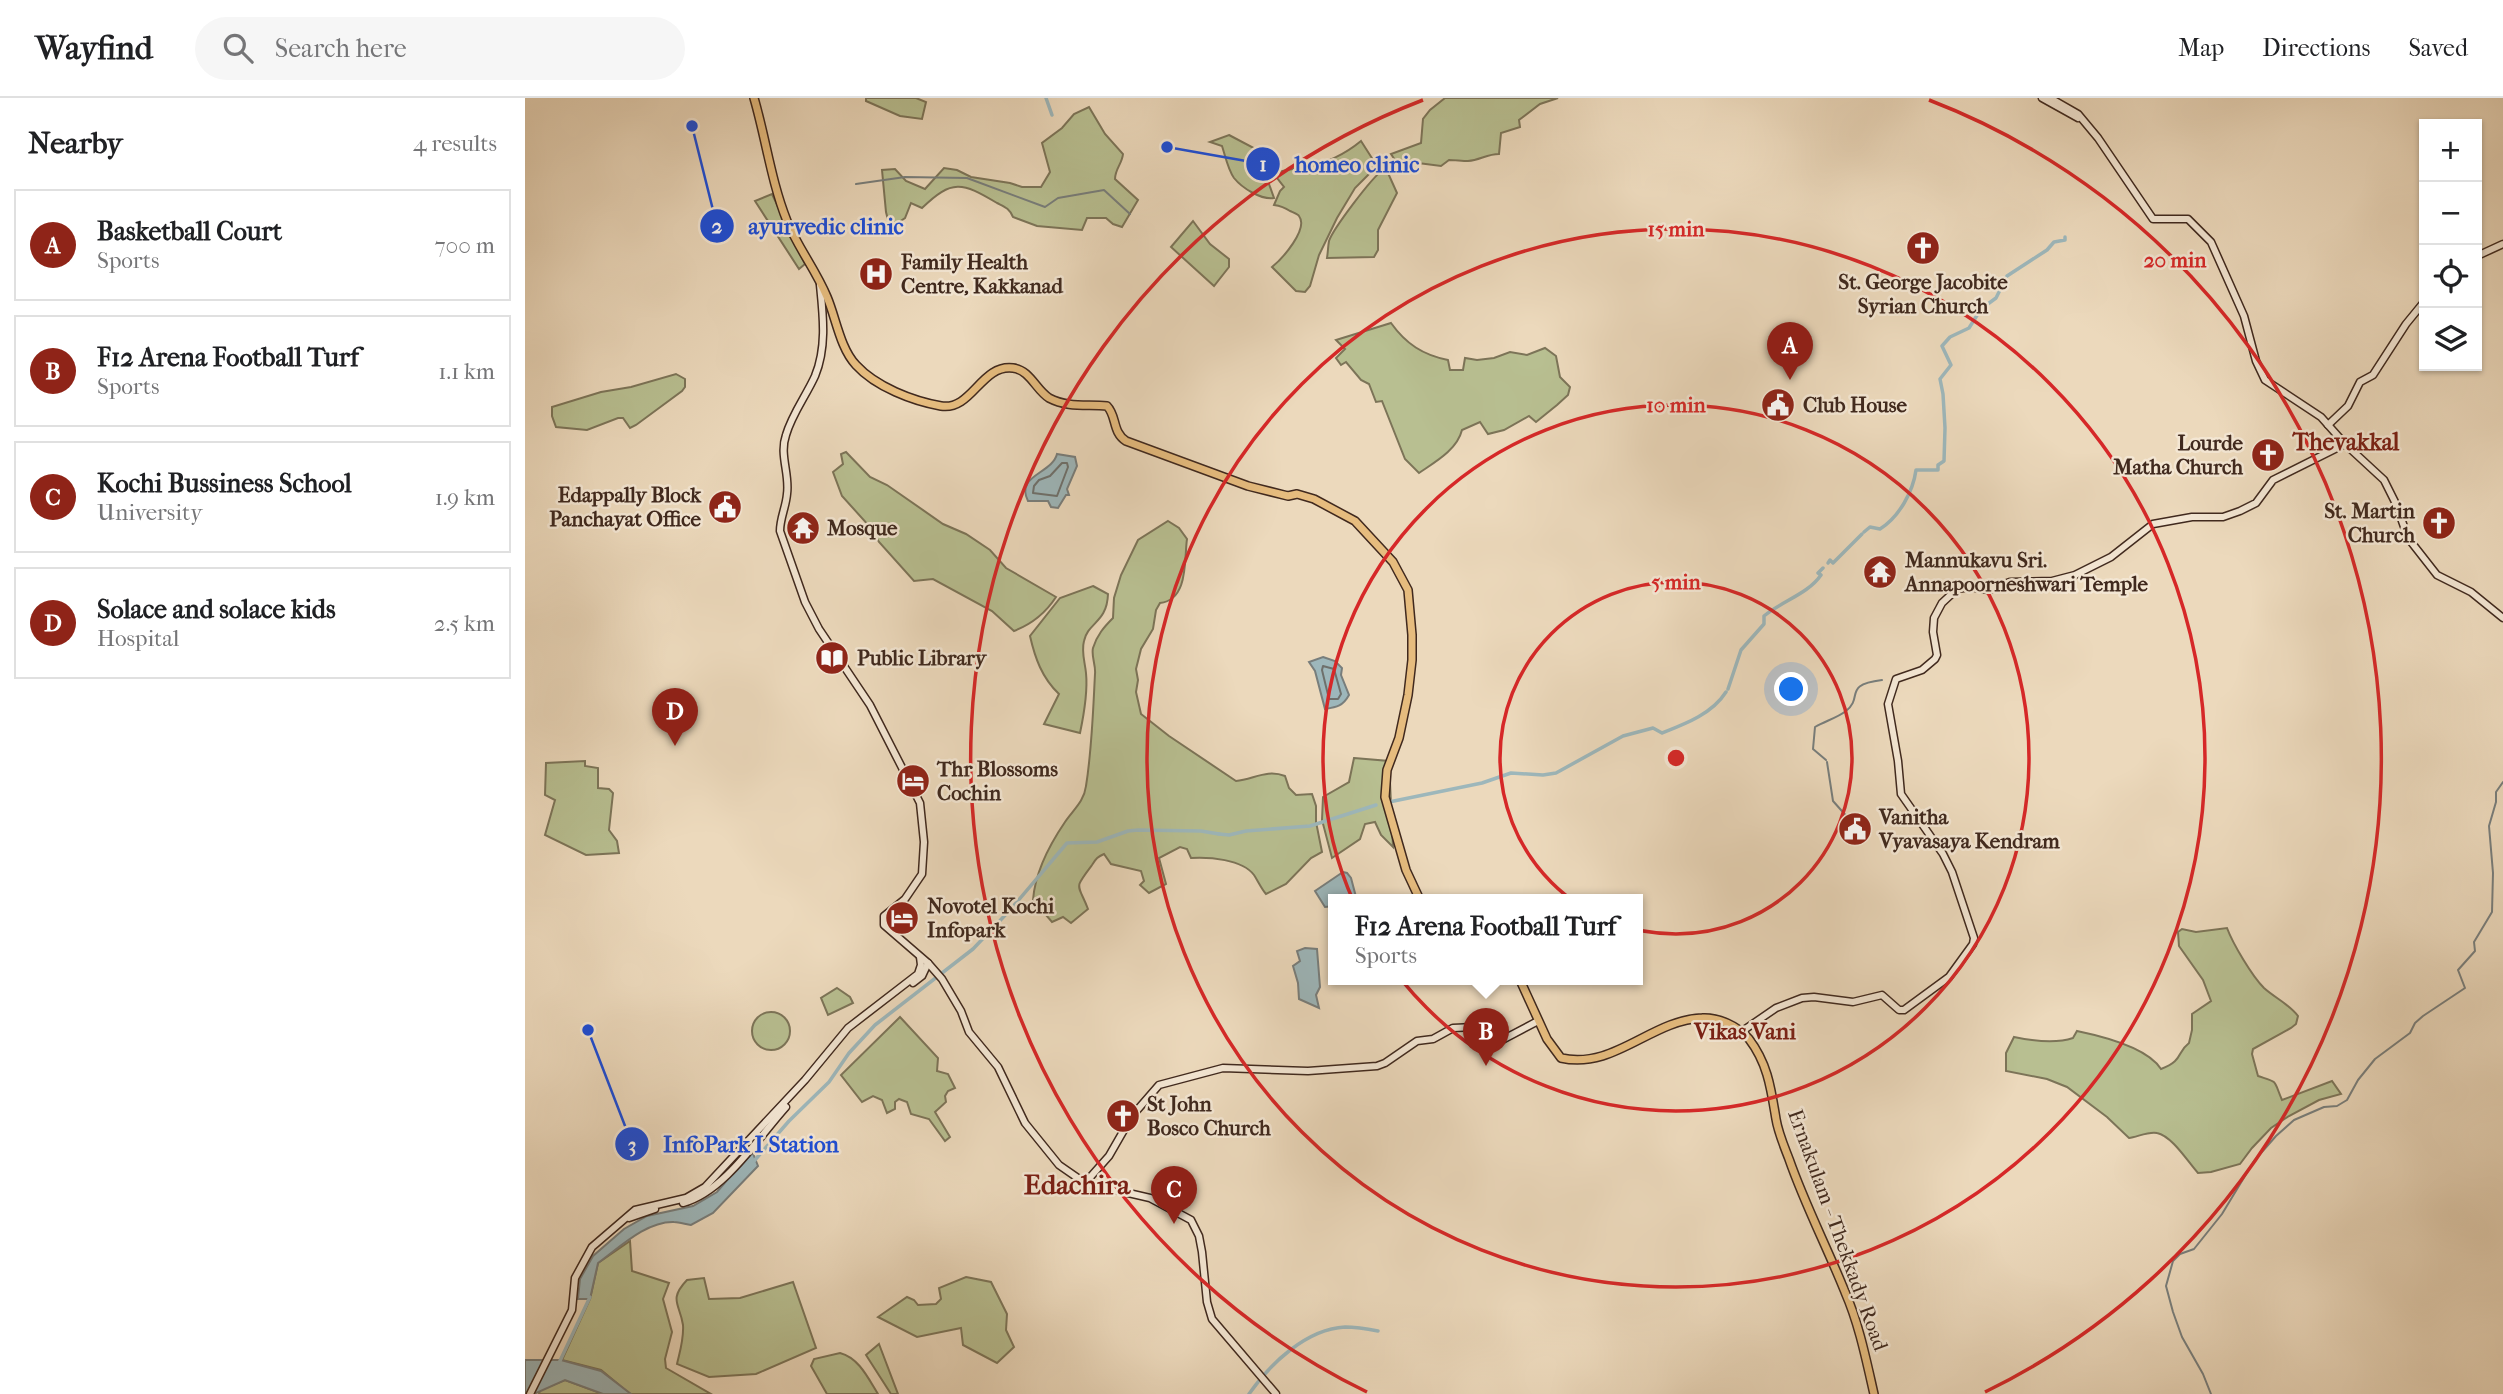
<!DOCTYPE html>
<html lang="en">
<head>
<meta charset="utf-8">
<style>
	body { margin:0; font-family:"IM FELL French Canon",serif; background:#f6f6f6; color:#202124 }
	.controls { position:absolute; right:21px; top:21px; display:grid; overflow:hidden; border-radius:0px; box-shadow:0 2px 5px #0004 }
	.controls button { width:63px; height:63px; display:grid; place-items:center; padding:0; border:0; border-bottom:2px solid #e0e0e0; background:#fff; color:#202124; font:35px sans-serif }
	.you { position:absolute; left:1267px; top:592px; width:24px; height:24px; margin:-18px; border:5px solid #fff; border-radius:50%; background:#1a73e8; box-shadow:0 0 0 10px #1a73e833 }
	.badge { display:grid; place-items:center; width:46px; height:46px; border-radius:50%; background:#8f2418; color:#fff; font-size:23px; font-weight:700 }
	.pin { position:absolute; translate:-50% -58px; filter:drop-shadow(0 2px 4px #0008) }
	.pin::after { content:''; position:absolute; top:37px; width:24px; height:21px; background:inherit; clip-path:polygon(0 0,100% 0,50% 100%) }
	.popup { position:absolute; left:803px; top:796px; width:315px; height:91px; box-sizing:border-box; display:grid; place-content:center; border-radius:0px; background:#fff; filter:drop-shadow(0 2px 5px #0005); font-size:23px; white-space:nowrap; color:#757577 }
	.popup b { font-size:26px; color:#202124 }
	.popup::after { content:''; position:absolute; left:50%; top:100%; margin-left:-14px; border:14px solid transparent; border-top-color:#fff }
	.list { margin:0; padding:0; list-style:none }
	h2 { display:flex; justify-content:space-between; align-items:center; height:91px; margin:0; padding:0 28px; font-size:30px }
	h2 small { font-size:23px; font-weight:400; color:#757577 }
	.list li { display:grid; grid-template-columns:46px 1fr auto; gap:21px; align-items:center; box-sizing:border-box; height:112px; margin:0 14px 14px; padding:0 14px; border:2px solid #e0e0e0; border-radius:0px }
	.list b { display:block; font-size:26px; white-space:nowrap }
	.list p { margin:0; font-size:23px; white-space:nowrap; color:#757577 }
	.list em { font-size:23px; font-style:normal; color:#757577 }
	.icon { flex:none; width:38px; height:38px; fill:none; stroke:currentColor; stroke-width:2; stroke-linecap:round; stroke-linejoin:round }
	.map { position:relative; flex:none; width:1978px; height:1296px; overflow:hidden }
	header { display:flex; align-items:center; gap:42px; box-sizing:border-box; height:98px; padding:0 35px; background:#fff; border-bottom:2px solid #e0e0e0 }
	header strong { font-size:33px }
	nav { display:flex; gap:38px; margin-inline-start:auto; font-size:24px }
	.search { width:490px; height:63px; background:#f6f6f6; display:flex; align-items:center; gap:18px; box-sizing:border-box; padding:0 24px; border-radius:38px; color:#757577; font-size:26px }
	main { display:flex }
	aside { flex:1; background:#fff }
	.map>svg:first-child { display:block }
</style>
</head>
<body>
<header>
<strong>Wayfind</strong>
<div class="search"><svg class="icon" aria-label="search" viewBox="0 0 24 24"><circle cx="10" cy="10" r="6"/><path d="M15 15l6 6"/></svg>Search here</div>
<nav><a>Map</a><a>Directions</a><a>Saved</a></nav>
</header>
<main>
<aside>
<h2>Nearby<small>4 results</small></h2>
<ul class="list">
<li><span class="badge">A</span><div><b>Basketball Court</b><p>Sports</p></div><em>700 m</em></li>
<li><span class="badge">B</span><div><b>F12 Arena Football Turf</b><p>Sports</p></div><em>1.1 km</em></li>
<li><span class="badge">C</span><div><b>Kochi Bussiness School</b><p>University</p></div><em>1.9 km</em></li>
<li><span class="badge">D</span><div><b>Solace and solace kids</b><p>Hospital</p></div><em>2.5 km</em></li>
</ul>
</aside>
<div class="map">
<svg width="1978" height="1296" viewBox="0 0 1978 1296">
	<rect width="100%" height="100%" fill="#ecd9bc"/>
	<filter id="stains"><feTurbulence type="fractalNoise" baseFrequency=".00286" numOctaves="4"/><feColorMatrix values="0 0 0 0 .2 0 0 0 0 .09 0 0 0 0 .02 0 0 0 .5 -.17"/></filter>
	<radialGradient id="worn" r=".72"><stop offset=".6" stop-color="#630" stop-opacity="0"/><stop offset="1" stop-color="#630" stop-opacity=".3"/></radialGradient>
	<!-- green -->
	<g fill="#b8bf91" stroke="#7c7458" stroke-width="2">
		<path d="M341,0H391L401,4L397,21L375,18L341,3Z"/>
		<path d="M920,0H1033L1015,6L994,22L995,29L976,35L974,56C962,56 955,62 943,63C937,63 930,62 924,62L916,68L870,62L866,56L896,45L898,21L905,12Z"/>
		<path d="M564,9L580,36L598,56C597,66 590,71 590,81L613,102L597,129L588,126L581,120H562L557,132L512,128L488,119C484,110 480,109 472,105C437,84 427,81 397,110L386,105L380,120L365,130L361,114L357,72L370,71L381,83L400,91L419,70L432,72L446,79L485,85L497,89H516L525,74L517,45L537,30L549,16Z"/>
		<path d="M704,37L744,58V86L749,100C736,102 717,90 709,80C703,72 700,57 697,48L685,44Z"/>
		<path d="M836,43L852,68L830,90L812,120L794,157L785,188L780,194L771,193L747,169C757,161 784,131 774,118C773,116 767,114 765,113C759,109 756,108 749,107L755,93L759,89L749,76C761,70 769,72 781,69C802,65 819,57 836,43Z"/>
		<path d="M858,72L863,75L872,95L853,132V152L849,159L802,160C803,154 803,148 804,143C808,131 847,79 858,72Z"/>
		<path d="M247,96L280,166L274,171L230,103Z"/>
		<path d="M668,123L685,146L704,161V169L689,188L646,149Z"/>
		<path d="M866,225C881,246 898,257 923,262L925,272H938L940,260L952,262L969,260L985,254L1002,257L1020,250L1031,258L1035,279L1045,289L1043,297L1032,307L1011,324L1004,318L979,332L963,336L955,324L937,332C932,352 910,364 894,375L880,361L857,303L851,304L844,286L836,282L821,264L816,267L811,260L820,251L811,242Z"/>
		<path d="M151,276L160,281V289L157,293L111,327L105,330L98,320H93L62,332L31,329L27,318V309L76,294L106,289Z"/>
		<path d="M321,354L345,379L362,387L418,426L441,436L465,452L481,470L531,499C520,516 507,526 489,533L467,513L408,481L389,483L354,444L346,430L317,398L308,374L318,366L316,356Z"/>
		<path d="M643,423L654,430L662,441C659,461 664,502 635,505L631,512L628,531L616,551L611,571L613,582L611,594L616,616L644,638L711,683C729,681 742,671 760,678L764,690L771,697L787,696L791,708V724L797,754L786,760L761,786L741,796C736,790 733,783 729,777C717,761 684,759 666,760L662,751L655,749L634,760L641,786L624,795L615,787L619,783L616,773L586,766L579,756C572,759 571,761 567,767C548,792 553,785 563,811L546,825L538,819L527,824L508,802C510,775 525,746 540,724C548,712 559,704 561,688C567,651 568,614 570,576C571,567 566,558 568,550C572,537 579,529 588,520L589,500L596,477L613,442Z"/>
		<path d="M568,488L583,496C582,525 563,524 559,543C556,554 560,564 561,575C563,595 559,616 555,635L519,626L534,596C517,580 510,560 505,538L535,500Z"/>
		<path d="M829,660L864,663L868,749L856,737L850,724L840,726L835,741L807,760L797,722L798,699L824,684Z"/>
		<path d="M60,663V668L73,670V690L84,691L88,695L84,732L92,743L94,755L61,757L20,737L30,702L20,697L21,665Z"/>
		<path d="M1702,830C1708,846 1727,878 1739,890C1750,900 1764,906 1773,918L1771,926L1766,930L1728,951L1727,956L1733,978C1754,985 1748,981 1757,1002L1807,983L1816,996L1794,1002L1764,1018L1746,1030L1727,1050L1715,1066L1686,1074L1673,1075C1663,1064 1647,1038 1632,1035C1624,1033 1612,1039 1604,1040L1582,1019L1542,989L1522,981L1481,973V955L1489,939C1508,943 1530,946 1548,940L1552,933C1576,938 1622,949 1636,971C1659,962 1651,955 1664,945L1667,932V916L1686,903L1678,882L1654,848L1653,834L1657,831L1671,834Z"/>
		<path d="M312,890L325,899L328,905L303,917L296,900Z"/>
		<circle cx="246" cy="933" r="19"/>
		<path d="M375,919L413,960L412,973L423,976L430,990L423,993L420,998L421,1004L410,1014L425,1039L420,1043L404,1021L386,1016L382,1004L374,1001L370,1004V1011L362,1015L357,1002L348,998L337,1004L316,977Z"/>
		<path d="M105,1143L107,1173L144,1185L138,1201L147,1234L140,1261L141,1270L186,1296H105L76,1272L37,1262L65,1201L73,1165Z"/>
		<path d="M441,1179L466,1184L482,1216L481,1232L489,1249L472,1265L438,1247L436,1230L392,1239L353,1219L382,1199L389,1202L393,1207L411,1206L416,1201L414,1190Z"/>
		<path d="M179,1180L184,1201L215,1200L268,1184L291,1250L231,1276L184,1279L152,1266C155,1253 159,1241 158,1227C155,1206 143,1202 162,1182Z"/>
		<path d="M354,1246L373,1296H366L341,1257Z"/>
		<path d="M315,1255C334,1260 343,1280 353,1296H302L286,1268L289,1261Z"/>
		<path d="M40,1282L78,1296H14L15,1292Z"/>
	</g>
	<!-- water -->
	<g fill="#9db7bb" stroke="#787e7c" stroke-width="2">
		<path d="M532,356L550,359L552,368L542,391L544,397H541L533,410L526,409L523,403H503C490,377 527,376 532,356Z"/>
		<path d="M798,559L810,563L817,570L816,577L824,597C818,608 812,609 800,611L790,573L784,564Z"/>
		<path d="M818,774L822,775L826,780L831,799L823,802H809V808L800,809L790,793Z"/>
		<path d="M780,850L792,851L795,889L791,897L794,910L774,901L773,885L768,868L775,863L772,853Z"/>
		<path d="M227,1053L233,1068L188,1115L166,1127C160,1126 154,1124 149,1124C121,1123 94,1150 73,1165L65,1201H53L55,1181L68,1158L99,1131L122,1118L168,1108L192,1094Z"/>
		<path d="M0,1262H36L76,1273L106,1296H78L40,1282L9,1296H0Z"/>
	</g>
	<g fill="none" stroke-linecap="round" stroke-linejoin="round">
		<!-- shore -->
		<g stroke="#6e706c" stroke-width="2">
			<path d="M537,365H542L543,369L532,398L508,395L509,388L514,382L525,378Z"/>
			<path d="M798,568L809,571L816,596L813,601H804L797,572Z"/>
		</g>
		<!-- stream -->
		<g stroke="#787e7c" stroke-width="2">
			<path d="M331,86L380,79L442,80L520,109L533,100L579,92L605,116"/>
			<path d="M1301,662L1288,651L1290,629C1300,623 1312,620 1321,613C1339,599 1317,587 1357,582"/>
			<path d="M1302,664L1308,703L1324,721"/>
			<path d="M1686,1296L1678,1276L1657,1239L1648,1214L1641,1188L1648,1163L1655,1156L1669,1151L1697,1116L1729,1063L1751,1038L1769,1022L1799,1009L1812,1008L1822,1002L1833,982L1850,961L1885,935L1890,925L1898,918L1940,890L1933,872L1950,853L1949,844L1967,814L1968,775L1964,728L1971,704V694L1978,684"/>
		</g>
		<!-- canal -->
		<g stroke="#9db7bb" stroke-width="3.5">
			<path d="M521,0L527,17"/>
			<path d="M1339,434L1345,429L1355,431C1374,419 1388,394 1391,372H1413V367L1419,363L1420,330L1418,296L1415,281L1426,267L1417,248L1425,239L1444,230L1456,211L1471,200L1482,178L1522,152L1529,144L1540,142V139"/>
			<path d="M1303,465L1305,462L1308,465L1337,436"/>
			<path d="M1203,591L1216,552L1239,526V518C1257,503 1283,496 1296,477L1293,475L1298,470"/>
			<path d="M864,704L957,685L986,675L1018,677L1031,675L1098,638L1128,630L1137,635C1160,626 1187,616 1201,594"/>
			<path d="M694,736L704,737L721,733L785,728L851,707"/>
			<path d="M229,1063L264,1023L304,984L324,955L350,927L448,851L486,811L542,745L572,744L603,733L613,732L676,733L694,736"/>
			<path d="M34,1265L65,1199"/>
			<path d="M724,1296C745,1266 781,1231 820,1229C831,1229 843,1231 853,1233"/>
		</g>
		<!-- secondary casing -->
		<g stroke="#40291e" stroke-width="9">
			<g id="secondary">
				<path d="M1517,0L1553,20"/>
				<path d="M1525,0L1553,16L1573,40L1628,121H1663L1686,144L1719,218L1731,263L1740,282L1796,319L1820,346L1859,382L1871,406L1883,440L1912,477L1946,494L1978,520"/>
				<path d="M1952,158L1978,146"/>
				<path d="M295,187C298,217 302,249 290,278C281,298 267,316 261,337C254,357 265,376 262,396C261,409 255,420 255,433L280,504L294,531L345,607L395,705L399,744L397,776L380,801L359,818V827L403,865L417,881L436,913L444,934L473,969L500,1025L534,1067L560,1085L625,1100L666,1122L674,1138L677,1154L682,1204L687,1221L751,1296"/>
				<path d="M1803,327L1823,308L1835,284L1848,277L1881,226L1899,204"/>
				<path d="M388,885L397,878L403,865"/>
				<path d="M1216,934L1251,910L1277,900L1289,899L1328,904L1357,897L1374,912H1379L1424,879L1448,846L1449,840L1427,774L1418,756L1376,696L1373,663L1363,606L1371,581L1397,572L1410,561L1412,557L1408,534L1409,520L1417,505L1432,491L1445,489L1464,492L1485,484L1527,483L1550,477L1586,459L1628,426L1667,419H1698L1715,413L1731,405L1748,382L1820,346"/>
				<path d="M560,1085L584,1058L607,1018L634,987L698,970L783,973L852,968L860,965L892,943L908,941L928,930L950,929L970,942H977L1013,923"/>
				<path d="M158,1105C199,1094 233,1040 261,1009"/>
				<path d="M104,1120L130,1111"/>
				<path d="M5,1296L47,1212L50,1180L67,1149L110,1112L161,1100L180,1089L280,982L323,930L393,876L396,867L395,859"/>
			</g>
		</g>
		<!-- primary casing -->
		<g stroke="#40291e" stroke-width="10">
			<g id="primary">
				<path d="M229,0C241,41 246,83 262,123C273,150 291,172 302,199C311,220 315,250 331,267C351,289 388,303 416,308C447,313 456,266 488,270C505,272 511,292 524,300C543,310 562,306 582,308C592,318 587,334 601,343L723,388L763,398L772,396L789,401L830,423L868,464L883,492L887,537V562L883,597L874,640L862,672L860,699L881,772L895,802"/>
				<path d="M995,882L1022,941L1036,960C1089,972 1126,922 1177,920C1193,919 1213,928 1224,941C1243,966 1246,991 1251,1021C1253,1034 1259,1048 1264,1061C1280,1107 1302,1149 1320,1194C1334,1226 1341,1261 1349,1296"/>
			</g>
		</g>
		<!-- secondary -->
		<use href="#secondary" stroke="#f3e6d3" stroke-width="6"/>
		<!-- primary -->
		<use href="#primary" stroke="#e6bc7e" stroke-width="7"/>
	</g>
	<!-- distance rings -->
	<g fill="none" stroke="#d62828" stroke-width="3.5">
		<circle cx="1151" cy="660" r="176"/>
		<circle cx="1151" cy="660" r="353"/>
		<circle cx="1151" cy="660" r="529"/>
		<path d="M842 1294A705 705 0 0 1 898 2M1404 2A705 705 0 0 1 1460 1294"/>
	</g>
	<!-- icons -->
	<defs>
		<g id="church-disc" transform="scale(1.75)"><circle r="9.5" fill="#8f2418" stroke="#f3e6d3"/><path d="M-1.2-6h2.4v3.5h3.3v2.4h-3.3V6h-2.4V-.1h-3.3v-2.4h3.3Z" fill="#fff"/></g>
		<g id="hospital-disc" transform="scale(1.75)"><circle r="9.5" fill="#8f2418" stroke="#f3e6d3"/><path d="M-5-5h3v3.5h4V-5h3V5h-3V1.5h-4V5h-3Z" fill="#fff"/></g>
		<g id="civic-disc" transform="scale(1.75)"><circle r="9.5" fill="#8f2418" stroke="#f3e6d3"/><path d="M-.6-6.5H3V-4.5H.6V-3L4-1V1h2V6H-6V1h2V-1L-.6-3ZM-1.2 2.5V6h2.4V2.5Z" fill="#fff"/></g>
		<g id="temple-disc" transform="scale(1.75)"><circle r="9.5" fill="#8f2418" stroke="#f3e6d3"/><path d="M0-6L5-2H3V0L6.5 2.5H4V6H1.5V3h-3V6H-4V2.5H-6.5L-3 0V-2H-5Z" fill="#fff"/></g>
		<g id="library-disc" transform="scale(1.75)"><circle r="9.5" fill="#8f2418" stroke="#f3e6d3"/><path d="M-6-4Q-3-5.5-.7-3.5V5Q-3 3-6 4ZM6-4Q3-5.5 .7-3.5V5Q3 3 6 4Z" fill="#fff"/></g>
		<g id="hotel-disc" transform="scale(1.75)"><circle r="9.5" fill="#8f2418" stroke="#f3e6d3"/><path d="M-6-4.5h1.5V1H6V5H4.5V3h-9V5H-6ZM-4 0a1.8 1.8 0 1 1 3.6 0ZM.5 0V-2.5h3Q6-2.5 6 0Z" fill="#fff"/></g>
	</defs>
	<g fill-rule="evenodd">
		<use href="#church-disc" x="1398" y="150"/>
		<use href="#hospital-disc" x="351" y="176"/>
		<use href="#civic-disc" x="1253" y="307"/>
		<use href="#church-disc" x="1743" y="357"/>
		<use href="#civic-disc" x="200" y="409"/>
		<use href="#church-disc" x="1914" y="425"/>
		<use href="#temple-disc" x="278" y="430"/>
		<use href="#temple-disc" x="1355" y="474"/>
		<use href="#library-disc" x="307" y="560"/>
		<use href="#hotel-disc" x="388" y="683"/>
		<use href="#civic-disc" x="1330" y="731"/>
		<use href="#hotel-disc" x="377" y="820"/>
		<use href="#church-disc" x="598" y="1018"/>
	</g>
	<g text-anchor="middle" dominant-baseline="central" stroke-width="5" stroke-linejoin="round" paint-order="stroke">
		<!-- poi labels -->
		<g font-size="21" font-weight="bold" fill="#40291e" stroke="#f3e6d3" text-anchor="start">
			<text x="376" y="164">Family Health<tspan x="376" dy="24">Centre, Kakkanad</tspan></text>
			<text x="1398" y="184" text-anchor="middle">St. George Jacobite<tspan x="1398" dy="24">Syrian Church</tspan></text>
			<text x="1278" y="307">Club House</text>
			<text x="1718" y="345" text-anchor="end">Lourde<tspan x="1718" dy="24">Matha Church</tspan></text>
			<text x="176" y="397" text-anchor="end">Edappally Block<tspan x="176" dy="24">Panchayat Office</tspan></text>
			<text x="1890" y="413" text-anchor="end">St. Martin<tspan x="1890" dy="24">Church</tspan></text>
			<text x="302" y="430">Mosque</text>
			<text x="1380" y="462">Mannukavu Sri.<tspan x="1380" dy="24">Annapoorneshwari Temple</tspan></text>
			<text x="332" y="560">Public Library</text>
			<text x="412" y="671">Thr Blossoms<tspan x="412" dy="24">Cochin</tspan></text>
			<text x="1354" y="719">Vanitha<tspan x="1354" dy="24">Vyavasaya Kendram</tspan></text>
			<text x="402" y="808">Novotel Kochi<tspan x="402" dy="24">Infopark</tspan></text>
			<text x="622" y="1006">St John<tspan x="622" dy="24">Bosco Church</tspan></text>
		</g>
		<!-- street labels -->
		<g font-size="21" fill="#40291e" stroke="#f3e6d3">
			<text transform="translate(1313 1132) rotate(70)">Ernakulam - Thekkady Road</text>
		</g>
		<!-- neighbourhood labels -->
		<g font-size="23" font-weight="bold" fill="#7a1f14" stroke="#f3e6d3">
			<text x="1220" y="933">Vikas Vani</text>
		</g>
		<!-- quarter labels -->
		<g font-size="24" font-weight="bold" fill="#7a1f14" stroke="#f3e6d3">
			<text x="1821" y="344">Thevakkal</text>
		</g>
		<!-- district labels -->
		<g font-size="28" font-weight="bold" fill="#7a1f14" stroke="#f3e6d3">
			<text x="552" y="1086">Edachira</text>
		</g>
	</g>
	<circle cx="1151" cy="660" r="10" fill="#d62828" stroke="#f3e6d3" stroke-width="3.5"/>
	<g font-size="21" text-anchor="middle" font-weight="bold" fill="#d62828" stroke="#f3e6d3" stroke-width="5" stroke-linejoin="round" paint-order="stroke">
		<text x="1151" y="138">15 min</text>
		<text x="1650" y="169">20 min</text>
		<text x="1151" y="314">10 min</text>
		<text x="1151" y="491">5 min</text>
	</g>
	<!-- callouts -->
	<path fill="none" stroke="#1d4ed8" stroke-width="2.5" d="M642 49L738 66M167 28L192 128M63 932L107 1046"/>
	<g fill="#1d4ed8" stroke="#f3e6d3" stroke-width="2.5">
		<circle cx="642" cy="49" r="7"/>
		<circle cx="167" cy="28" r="7"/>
		<circle cx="63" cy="932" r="7"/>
		<circle cx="738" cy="66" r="18"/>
		<circle cx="192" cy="128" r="18"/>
		<circle cx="107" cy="1046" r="18"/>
	</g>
	<g font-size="21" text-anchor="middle" font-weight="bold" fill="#fff">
		<text x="738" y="73">1</text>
		<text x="192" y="135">2</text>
		<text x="107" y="1054">3</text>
	</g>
	<g font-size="23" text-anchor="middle" font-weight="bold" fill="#1d4ed8" stroke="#f3e6d3" stroke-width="5" stroke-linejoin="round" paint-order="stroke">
		<text x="832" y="74">homeo clinic</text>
		<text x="301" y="136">ayurvedic clinic</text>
		<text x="226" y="1054">InfoPark I Station</text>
	</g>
	<rect width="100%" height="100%" filter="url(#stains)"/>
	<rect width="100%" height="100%" fill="url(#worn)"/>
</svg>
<div class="controls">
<button>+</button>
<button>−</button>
<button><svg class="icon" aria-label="locate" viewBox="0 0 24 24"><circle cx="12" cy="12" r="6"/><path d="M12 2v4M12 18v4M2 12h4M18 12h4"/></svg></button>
<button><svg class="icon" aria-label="layers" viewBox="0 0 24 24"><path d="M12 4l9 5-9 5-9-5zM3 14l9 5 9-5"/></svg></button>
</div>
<div class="you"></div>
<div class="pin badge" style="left:1265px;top:282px">A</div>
<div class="pin badge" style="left:961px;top:968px">B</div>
<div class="popup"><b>F12 Arena Football Turf</b>Sports</div>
<div class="pin badge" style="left:649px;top:1126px">C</div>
<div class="pin badge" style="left:150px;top:648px">D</div>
</div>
</main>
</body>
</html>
